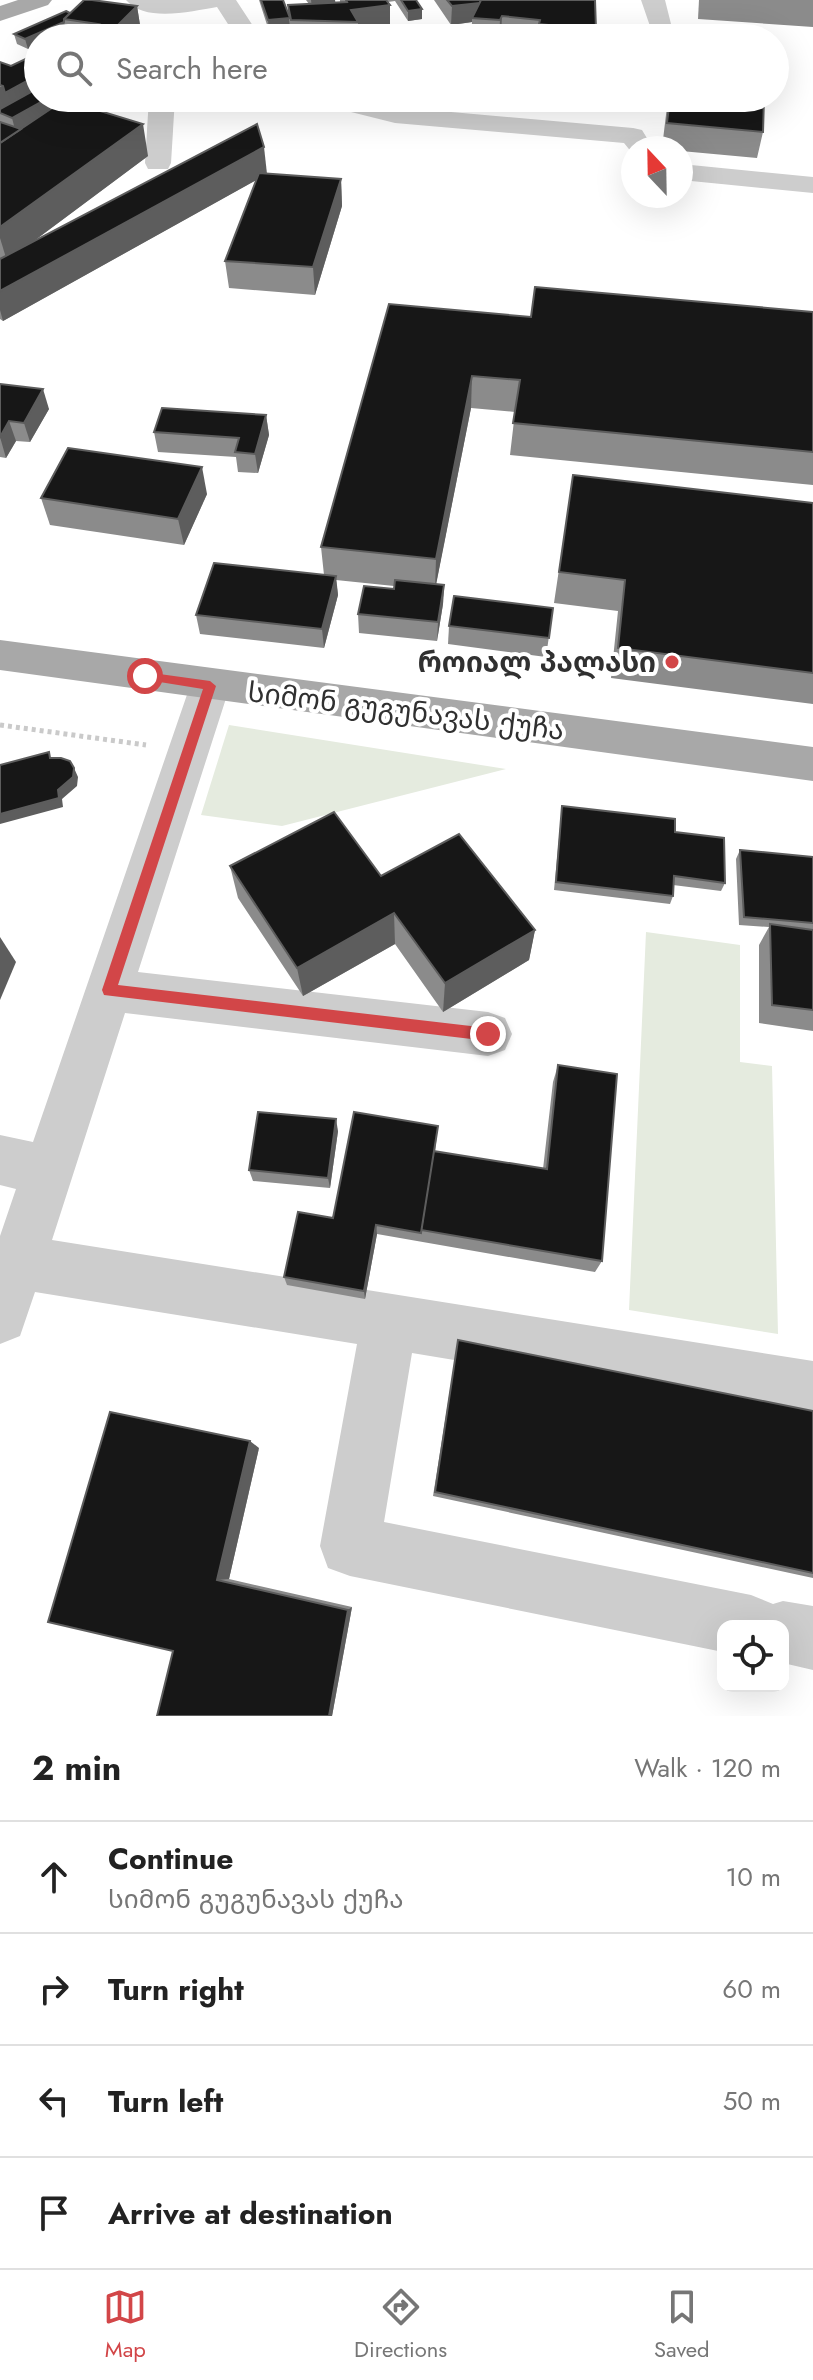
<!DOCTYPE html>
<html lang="en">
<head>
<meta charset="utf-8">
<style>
	body { margin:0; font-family:Jost,"Noto Sans Georgian",sans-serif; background:#f6f6f6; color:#222 }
	.controls { position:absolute; right:24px; bottom:24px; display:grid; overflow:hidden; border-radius:16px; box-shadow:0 8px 32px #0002 }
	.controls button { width:72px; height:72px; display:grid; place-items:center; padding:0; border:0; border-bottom:2px solid #e0e0e0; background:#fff; color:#222; font:40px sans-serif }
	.compass { position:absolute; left:621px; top:136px; width:72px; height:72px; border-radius:50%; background:#fff; box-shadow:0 8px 32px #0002; rotate:338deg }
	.stop { position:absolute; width:24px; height:24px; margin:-18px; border:6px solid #d24648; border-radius:50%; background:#fff }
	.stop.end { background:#d24648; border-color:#fff; box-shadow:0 2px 8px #0008 }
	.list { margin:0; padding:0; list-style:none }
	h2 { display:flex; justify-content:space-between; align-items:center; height:104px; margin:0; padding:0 32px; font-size:34px }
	h2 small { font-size:26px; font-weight:400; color:#767676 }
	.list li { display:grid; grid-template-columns:52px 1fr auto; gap:24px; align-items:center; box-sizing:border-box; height:112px; padding:0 32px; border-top:2px solid #e0e0e0 }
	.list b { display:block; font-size:30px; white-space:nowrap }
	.list p { margin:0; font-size:26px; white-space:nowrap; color:#767676 }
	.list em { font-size:26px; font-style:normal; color:#767676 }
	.icon { flex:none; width:44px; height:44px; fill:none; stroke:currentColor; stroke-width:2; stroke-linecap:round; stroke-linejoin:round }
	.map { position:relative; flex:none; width:813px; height:1716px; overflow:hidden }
	.search { position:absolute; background:#fff; box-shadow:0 8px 32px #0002; left:24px; right:24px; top:24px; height:88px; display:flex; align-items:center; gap:20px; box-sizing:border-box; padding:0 28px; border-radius:44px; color:#767676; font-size:30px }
	.sheet { height:552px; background:#fff }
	nav { display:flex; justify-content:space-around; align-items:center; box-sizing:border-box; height:112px; border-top:2px solid #e0e0e0; background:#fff; font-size:22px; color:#767676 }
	nav a { display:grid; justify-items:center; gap:4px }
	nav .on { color:#d24648 }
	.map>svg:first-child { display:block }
</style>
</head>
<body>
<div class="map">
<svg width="813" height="1716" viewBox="0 0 813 1716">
	<rect width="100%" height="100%" fill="#fff"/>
	<!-- green -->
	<g fill="#e5ebdf">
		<path d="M229,725L506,769L282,826L201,815Z"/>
		<path d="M646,932L740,945V1062L772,1066L778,1334L629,1310Z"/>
	</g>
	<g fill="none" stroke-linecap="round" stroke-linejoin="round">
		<!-- path -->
		<path stroke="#cacaca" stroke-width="5" stroke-dasharray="4 4" stroke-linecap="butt" d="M0,725L146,745"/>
		<!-- minor -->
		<g fill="#cdcdcd" fill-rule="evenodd">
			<path d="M126,0H236L261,38H237L217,7C192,11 145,23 126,0Z"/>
			<path d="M641,0H665L671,24L667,29H651Z"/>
			<path d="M149,98H175L171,163L168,169H148L145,163Z"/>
			<path d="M311,98H356L395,107L633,128L642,130L653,148H633V154L624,143L395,123L315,103Z"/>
			<path d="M681,164L813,177V193L681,180Z"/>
			<path d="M210,671L224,675L230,686L138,972L488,1012L505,1018L512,1034L505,1050L488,1056L125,1013L52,1240L813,1361V1419L412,1353L384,1522L751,1595L773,1604L783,1601L813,1606V1670L783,1663V1626H723V1652L350,1576L328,1568L320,1546L357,1344L35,1292L20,1336L0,1344V1236L16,1189L0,1185V1135L33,1142L190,686L196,675Z"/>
		</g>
		<!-- major -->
		<g fill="#a8a8a8" fill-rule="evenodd">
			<path d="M18,0H52L48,5L0,21V6Z"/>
			<path d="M0,640L813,747V781L0,670Z"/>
		</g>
	</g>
	<!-- wall -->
	<g fill="#8b8b8b">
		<path d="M259,0H283L288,14V5L309,4L306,0H335V3L340,2V0H416L422,19L408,21L395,1L388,2L390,5V24L358,28V38H292L290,28L269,31Z"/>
		<path d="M434,0H595V38H471L472,22L451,25Z"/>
		<path d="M699,0H813V27L698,19Z"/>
		<path d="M137,6L140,25L133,33L69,38L67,32L53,38H38L28,49L17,44L14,34L70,13Z"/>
		<path d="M0,62L38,98L77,104L148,156L34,241L267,174L341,179L342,206L315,295L229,288L225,261L256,180L3,321L0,319Z"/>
		<path d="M668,98H764L763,132L757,158L681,151V148H662Z"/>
		<path d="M389,304L531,317L813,312V485L510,455L515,412L471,408L436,584L444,585L443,604L437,641L359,633L358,614L394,589V586L336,580L338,595L324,648L200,634L196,615L324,575L321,547Z"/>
		<path d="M0,384L49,409L30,442L16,441L6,458L0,457Z"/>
		<path d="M266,415L269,435L258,473L238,472L236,457L158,452L154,432Z"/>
		<path d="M573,475L813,503V704L611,678L618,611L554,603Z"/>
		<path d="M207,494L184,545L50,525L41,498Z"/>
		<path d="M553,608L546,657L448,644L449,626Z"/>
		<path d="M562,806L675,832L725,883L721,891L673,885V896L670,904L554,890Z"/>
		<path d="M740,850L813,857V1031L759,1023V945L769,927L739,925L736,859Z"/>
		<path d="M230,866L381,876L535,930L529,960L443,1012L395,944L303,996L238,898Z"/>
		<path d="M558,1065L602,1261L595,1272L377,1234L365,1299L287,1285L284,1277L333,1218L438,1126L435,1152L543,1169L553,1082Z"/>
		<path d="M338,1131L330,1188L253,1181L249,1170Z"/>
		<path d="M458,1340L813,1411V1578L433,1496Z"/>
		<path d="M259,1448L229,1579L352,1607L332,1716H157Z"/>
	</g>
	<!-- shaded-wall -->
	<g fill="#5d5d5d">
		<path d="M311,0H335L336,5L312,9Z"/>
		<path d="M499,0L502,16L501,38H499L500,20L472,18V22L451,25L452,6Z"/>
		<path d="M390,5V24L358,28V22L351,10Z"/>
		<path d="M137,6L140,25L127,38H105L117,31L116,27Z"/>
		<path d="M422,9V19L408,21V11Z"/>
		<path d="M289,19L290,28L269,31L268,20Z"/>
		<path d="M64,22L67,32L53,38H38V45L28,49L25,39Z"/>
		<path d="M38,75V97L0,113V87Z"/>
		<path d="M48,98H87L17,137L12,118Z"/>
		<path d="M143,124L148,156L7,261L0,238V227Z"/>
		<path d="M264,147L267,174L3,321L0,310V291Z"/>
		<path d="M341,179L342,206L315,295L313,267Z"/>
		<path d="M472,376L471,408L435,590L436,559Z"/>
		<path d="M43,389L49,409L30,442L24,423Z"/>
		<path d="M266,415L269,435L258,473L255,454Z"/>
		<path d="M9,421L16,441L6,458L0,437Z"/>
		<path d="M202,467L207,494L184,545L178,519Z"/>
		<path d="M336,576L338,595L324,648L322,629Z"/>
		<path d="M444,585L443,604L437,641L438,622Z"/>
		<path d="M74,768L78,777L77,786L62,799L63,807L0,824V814L58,790Z"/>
		<path d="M394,913L395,944L303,996L297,968Z"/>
		<path d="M535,930L529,960L443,1012L445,983Z"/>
		<path d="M0,937L16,962L0,1000Z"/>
		<path d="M336,1119L338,1131L330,1188L328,1178Z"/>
		<path d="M376,1225L377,1234L365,1299L364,1291Z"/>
		<path d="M250,1441L259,1448L229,1579L217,1580Z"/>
		<path d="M352,1607L332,1716H329L348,1610Z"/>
	</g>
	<!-- building -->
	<g fill="#171717" stroke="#5d5d5d" stroke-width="2">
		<path d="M84,0H92L137,6L116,27L103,25L118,31L105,38H69L98,24L64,19Z"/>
		<path d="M261,0H283L290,18L268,20Z"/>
		<path d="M346,0H386L390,5L351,10L358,22L291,20L288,5L347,2Z"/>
		<path d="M401,0H416L422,9L408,11Z"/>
		<path d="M447,0H481L480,3L452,6Z"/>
		<path d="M481,0H595L596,30L539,24L540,20L502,16L500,20L472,18Z"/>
		<path d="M66,11L70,13L64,19V22L25,39L14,34Z"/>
		<path d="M141,28L160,35L154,38H123Z"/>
		<path d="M545,32L586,36V38H543Z"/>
		<path d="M38,53V75L5,93L3,86L0,85V62L11,66Z"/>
		<path d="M38,88V98H48L12,118L0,113V109Z"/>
		<path d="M670,98H764L763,132L667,123Z"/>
		<path d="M64,100L143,124L0,227V143Z"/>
		<path d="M0,122L21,129L0,143Z"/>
		<path d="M257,124L264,147L0,291V259Z"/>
		<path d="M259,173L341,179L313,267L225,261Z"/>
		<path d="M535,287L813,312V452L513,423L520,380L472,376L436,559L321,547L389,304L531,317Z"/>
		<path d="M0,384L43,389L24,423L9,421L0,437Z"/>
		<path d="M162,408L266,415L255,454L235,452L239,438L154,432Z"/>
		<path d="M68,448L202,467L178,519L41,498Z"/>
		<path d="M573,475L813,503V673L618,648L625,580L559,572Z"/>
		<path d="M214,563L336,576L322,629L196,615Z"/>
		<path d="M395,580L444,585L438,622L358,614L364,586L394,589Z"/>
		<path d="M454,596L553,608L549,638L449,626Z"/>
		<path d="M49,752L50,758H61L70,761L74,768L73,777L58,790L59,798L0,814V765Z"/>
		<path d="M562,806L675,819V832L724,838L725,883L674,876L673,896L556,882Z"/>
		<path d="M334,812L381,876L459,834L535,930L445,983L394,913L297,968L230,866Z"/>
		<path d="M740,850L813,857V923L744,917Z"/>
		<path d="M770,924L813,930V1010L772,1005Z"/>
		<path d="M558,1065L617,1074L602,1261L421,1230L433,1151L547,1169Z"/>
		<path d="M258,1112L336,1119L328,1178L249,1170Z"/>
		<path d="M354,1112L438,1126L421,1233L376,1225L364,1291L284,1277L298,1212L333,1218Z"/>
		<path d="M458,1340L813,1411V1573L435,1492Z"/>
		<path d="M110,1412L250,1441L217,1580L348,1610L329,1716H157L173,1651L48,1622Z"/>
	</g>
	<!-- route -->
	<path fill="#d24648" d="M145,672L210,681L216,686L118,985L488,1028L493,1030V1039L488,1041L104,995L102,990L203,689L141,679L139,676Z"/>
	<!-- markers -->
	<circle fill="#d24648" stroke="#fff" stroke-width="3" cx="672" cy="662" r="8"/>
	<g text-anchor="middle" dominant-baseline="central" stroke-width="8" stroke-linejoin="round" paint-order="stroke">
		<!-- poi labels -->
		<g font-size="28" font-weight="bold" fill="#303030" stroke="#fff" text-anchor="end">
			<text x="656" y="662">როიალ პალასი</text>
		</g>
		<!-- street labels -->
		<g font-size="28" fill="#303030" stroke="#fff">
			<text transform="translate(406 711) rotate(7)">სიმონ გუგუნავას ქუჩა</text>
		</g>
	</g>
</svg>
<div class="controls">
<button><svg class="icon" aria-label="locate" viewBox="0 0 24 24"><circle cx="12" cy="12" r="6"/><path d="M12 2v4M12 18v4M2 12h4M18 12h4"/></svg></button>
</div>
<svg class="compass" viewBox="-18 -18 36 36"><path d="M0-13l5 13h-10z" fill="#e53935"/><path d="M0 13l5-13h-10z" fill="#767676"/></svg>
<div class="stop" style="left:145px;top:676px"></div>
<div class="stop end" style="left:488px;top:1034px"></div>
<div class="search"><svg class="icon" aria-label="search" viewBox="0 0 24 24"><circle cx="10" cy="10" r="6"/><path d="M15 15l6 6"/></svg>Search here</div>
</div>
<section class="sheet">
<h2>2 min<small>Walk · 120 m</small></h2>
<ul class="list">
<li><svg class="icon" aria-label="ahead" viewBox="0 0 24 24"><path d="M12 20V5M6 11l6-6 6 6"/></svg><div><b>Continue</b><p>სიმონ გუგუნავას ქუჩა</p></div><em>10 m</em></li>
<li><svg class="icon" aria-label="right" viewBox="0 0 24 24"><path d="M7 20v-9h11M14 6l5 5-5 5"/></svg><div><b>Turn right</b></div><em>60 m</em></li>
<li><svg class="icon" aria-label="left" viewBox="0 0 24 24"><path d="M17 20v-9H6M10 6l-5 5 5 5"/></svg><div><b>Turn left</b></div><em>50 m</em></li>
<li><svg class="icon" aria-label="arrive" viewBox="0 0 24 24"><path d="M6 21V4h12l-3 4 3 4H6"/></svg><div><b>Arrive at destination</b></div></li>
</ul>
</section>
<nav>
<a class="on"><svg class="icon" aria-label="map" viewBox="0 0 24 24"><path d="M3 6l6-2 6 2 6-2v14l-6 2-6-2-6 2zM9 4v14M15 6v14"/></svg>Map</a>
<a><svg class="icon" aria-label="directions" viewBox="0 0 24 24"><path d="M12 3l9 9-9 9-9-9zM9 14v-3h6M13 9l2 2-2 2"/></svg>Directions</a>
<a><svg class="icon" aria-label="saved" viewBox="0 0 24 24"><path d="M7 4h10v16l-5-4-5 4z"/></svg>Saved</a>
</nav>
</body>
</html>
